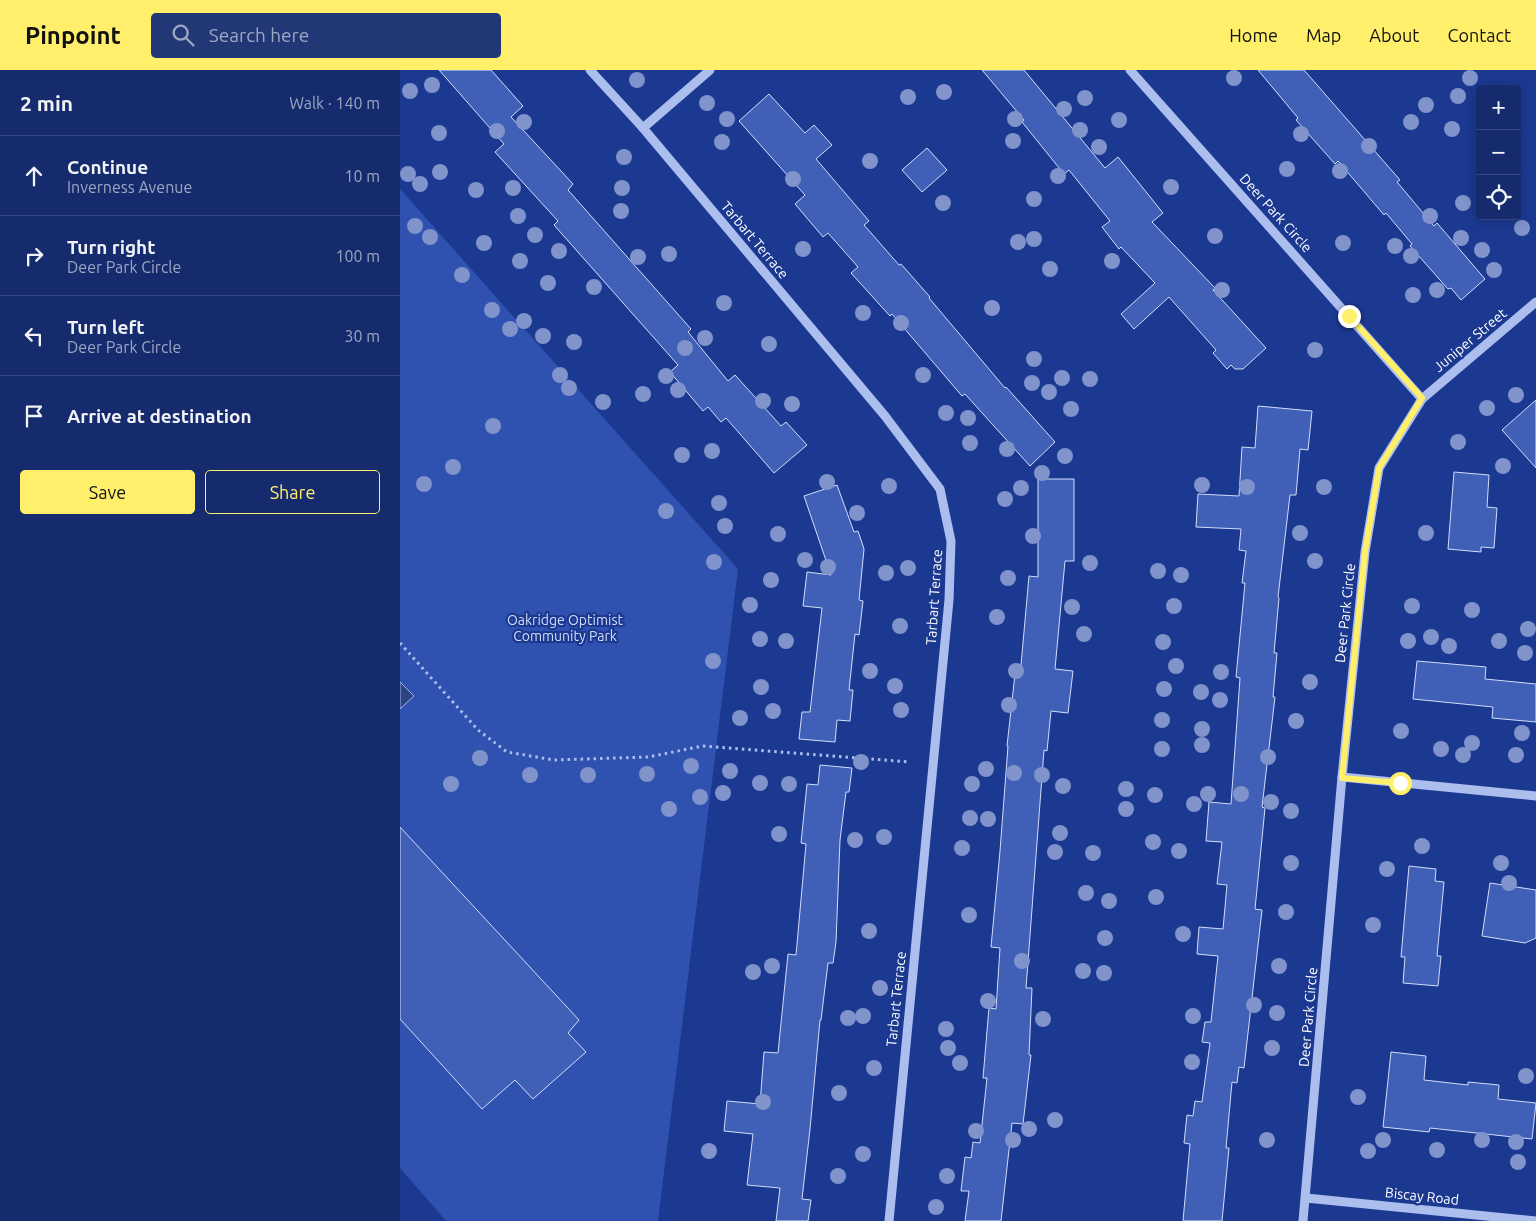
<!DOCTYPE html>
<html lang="en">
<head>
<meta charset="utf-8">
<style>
	body { margin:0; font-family:Ubuntu,sans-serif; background:#223775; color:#f1f3f6 }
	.controls { position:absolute; right:15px; top:15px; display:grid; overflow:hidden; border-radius:5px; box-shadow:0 2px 12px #0003 }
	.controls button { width:45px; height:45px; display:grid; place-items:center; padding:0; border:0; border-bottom:1px solid #344780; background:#152b6d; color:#f1f3f6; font:25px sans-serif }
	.stop { position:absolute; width:15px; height:15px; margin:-11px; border:4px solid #ffef6a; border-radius:50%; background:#fff }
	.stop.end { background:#ffef6a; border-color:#fff; box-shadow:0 1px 5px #0008 }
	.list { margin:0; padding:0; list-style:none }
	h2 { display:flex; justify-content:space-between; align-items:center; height:65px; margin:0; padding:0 20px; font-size:21px }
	h2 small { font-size:16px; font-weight:400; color:#9da7c2 }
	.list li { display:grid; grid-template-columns:32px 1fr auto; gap:15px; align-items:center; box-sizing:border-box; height:80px; padding:0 20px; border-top:1px solid #344780 }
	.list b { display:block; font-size:19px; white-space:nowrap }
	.list p { margin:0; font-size:16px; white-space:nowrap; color:#9da7c2 }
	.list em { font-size:16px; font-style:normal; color:#9da7c2 }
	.actions { display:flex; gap:10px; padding:15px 20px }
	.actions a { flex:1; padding:11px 0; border:1px solid #ffef6a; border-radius:5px; text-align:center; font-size:18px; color:#ffef6a }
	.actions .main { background:#ffef6a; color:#111 }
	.icon { flex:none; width:28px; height:28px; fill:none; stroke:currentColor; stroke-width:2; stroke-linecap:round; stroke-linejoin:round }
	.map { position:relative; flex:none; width:1136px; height:1151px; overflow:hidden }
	header { display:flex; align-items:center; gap:30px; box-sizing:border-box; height:70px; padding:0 25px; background:#ffef6a; color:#111 }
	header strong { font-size:24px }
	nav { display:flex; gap:28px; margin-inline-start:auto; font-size:18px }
	.search { width:350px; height:45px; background:#223775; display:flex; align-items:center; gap:12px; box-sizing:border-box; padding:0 18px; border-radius:5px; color:#9da7c2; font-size:19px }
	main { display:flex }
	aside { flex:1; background:#152b6d }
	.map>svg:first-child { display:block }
</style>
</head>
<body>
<header>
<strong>Pinpoint</strong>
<div class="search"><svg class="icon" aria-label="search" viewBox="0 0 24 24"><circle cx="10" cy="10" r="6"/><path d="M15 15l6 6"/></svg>Search here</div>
<nav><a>Home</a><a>Map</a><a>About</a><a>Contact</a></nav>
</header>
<main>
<aside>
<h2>2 min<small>Walk · 140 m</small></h2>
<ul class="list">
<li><svg class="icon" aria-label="ahead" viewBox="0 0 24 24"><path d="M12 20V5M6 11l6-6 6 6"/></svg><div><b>Continue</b><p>Inverness Avenue</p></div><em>10 m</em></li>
<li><svg class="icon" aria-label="right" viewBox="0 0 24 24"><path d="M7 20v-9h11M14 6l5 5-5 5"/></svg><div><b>Turn right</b><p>Deer Park Circle</p></div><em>100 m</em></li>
<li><svg class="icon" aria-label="left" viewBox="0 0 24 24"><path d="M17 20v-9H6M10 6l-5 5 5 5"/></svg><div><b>Turn left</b><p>Deer Park Circle</p></div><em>30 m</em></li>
<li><svg class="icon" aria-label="arrive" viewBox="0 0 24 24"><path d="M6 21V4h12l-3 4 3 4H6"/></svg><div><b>Arrive at destination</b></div></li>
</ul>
<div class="actions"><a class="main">Save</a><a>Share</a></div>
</aside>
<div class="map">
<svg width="1136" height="1151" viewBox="0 0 1136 1151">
	<rect width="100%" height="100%" fill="#1c3991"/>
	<!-- green -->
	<path fill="#2f51af" d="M0,119L338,499L258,1151H46L0,1098Z"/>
	<!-- water -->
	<path fill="#2d4384" stroke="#9fb6f0" d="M0,612L14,626L0,639Z"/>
	<!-- building -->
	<g fill="#4060b7" stroke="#d2ddfa">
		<path d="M39,0H91L123,36L111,47L173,114L168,120L291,259L288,262L328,311L335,305L381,356L386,352L407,375L374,403L326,348L321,352L308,337L303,341L270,302L278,295L154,155L158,151L95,82L104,74Z"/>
		<path d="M582,0H624L705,98L718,87L763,143L752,152L815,218L813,220L866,278L843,299H835L831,295L827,299L813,283L816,280L769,227L734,259L721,244L755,213L721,177L719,179L702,157L710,151L669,100L664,104L622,52L624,50Z"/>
		<path d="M858,0H904L1000,110L997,112L1034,156L1037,153L1085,209L1061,230L1051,218L1048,219L1010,176L1012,174L986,143L984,145L938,91L935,94L896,50L898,48Z"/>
		<path d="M369,24L405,63L414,55L432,75L416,89L469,151L464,155L499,195L501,194L530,227L529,228L605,318L606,317L655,372L630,396L565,324L562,326L492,244L490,246L451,203L458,197L428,163L423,167L395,134L405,125L339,51Z"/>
		<path d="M527,78L547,100L522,122L502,100Z"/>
		<path d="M1136,330V398L1102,360Z"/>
		<path d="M858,336L912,341L908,380L900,379L896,425H890L878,527L879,528L874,583H877L873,627H875L862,737L865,738L855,839L862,840L844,998L839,997L837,1013L832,1012L826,1078H829L822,1151H783L790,1074L784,1073L787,1045L793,1046L795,1031L802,1032L810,973L802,972L805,952H811L818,886L797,884L799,857L823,859L827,815L817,814L822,772L806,771L809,732L831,734L840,608L836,607L845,513H842L846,481L839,480L841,459L796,457L798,424L839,426L842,377L855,378Z"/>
		<path d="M1054,402L1089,405L1087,437L1097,438L1094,478L1081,477V482L1048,479Z"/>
		<path d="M638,409H674V491H665L655,599L673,601L668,643L651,641L647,681L644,680L626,918H632L629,985H631L623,1054L612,1053L601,1151H565L569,1121H561L565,1087L571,1088L573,1072L580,1073L587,1008H583L589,938L596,939L600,878L591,877L600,781L608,676H607L616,595H621L629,506L638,507Z"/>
		<path d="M437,415L454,462L458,461L464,479L459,530L463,531L459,565L455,564L449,620H453L450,651L437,650L435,672L399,669L402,642H410L422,538L403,536L407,502L431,505L404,426Z"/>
		<path d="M1017,591L1086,597L1085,609L1136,614V652L1092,648L1093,637L1013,629Z"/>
		<path d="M420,695L452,698L449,722H446L440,770L436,872L433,893H428L421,950H420L410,1059L402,1129L411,1130L408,1151H376L380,1118L347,1115L353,1064L324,1061L327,1031L360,1034L364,982L378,983L388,884L396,885L406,774L401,773L407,714L418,715Z"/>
		<path d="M0,757L179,950L168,963L186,982L133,1029L115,1010L82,1039L0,949Z"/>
		<path d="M1009,796L1036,799L1035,811L1044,812L1037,886H1041L1038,916L1003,913L1005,887H1001Z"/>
		<path d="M1090,813L1136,820V868L1125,873L1082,866Z"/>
		<path d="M991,982L1026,986L1024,1010L1068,1015V1012L1099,1015L1098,1029L1136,1033L1132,1069L1030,1058L1029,1062L983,1057Z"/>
	</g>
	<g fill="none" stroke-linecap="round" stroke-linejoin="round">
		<!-- path -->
		<path stroke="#acbeee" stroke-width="3" stroke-dasharray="2.5 4" stroke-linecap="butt" d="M0,573L78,660L107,682L154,690L248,687L303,676L510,692"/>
		<!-- minor -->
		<g stroke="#acbeee" stroke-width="9">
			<path d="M190,0L243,58L485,346L540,419L551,471L549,530L489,1151"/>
			<path d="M730,0L1022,329"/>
			<path d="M243,58L310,0"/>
			<path d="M942,707L1136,726"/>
			<path d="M906,1128L1136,1151"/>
			<path d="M903,1151L942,707L965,482L979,398L1022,329L1136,232"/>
		</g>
	</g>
	<!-- trees -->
	<g fill="#8093cb">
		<circle cx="834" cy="8" r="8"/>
		<circle cx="1070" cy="8" r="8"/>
		<circle cx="237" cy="10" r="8"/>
		<circle cx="32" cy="15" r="8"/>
		<circle cx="10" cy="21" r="8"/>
		<circle cx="544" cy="22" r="8"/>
		<circle cx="1058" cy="26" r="8"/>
		<circle cx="508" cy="27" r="8"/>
		<circle cx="685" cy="28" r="8"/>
		<circle cx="307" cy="33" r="8"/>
		<circle cx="1026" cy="35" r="8"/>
		<circle cx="664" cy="39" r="8"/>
		<circle cx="327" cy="49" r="8"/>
		<circle cx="615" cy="49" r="8"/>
		<circle cx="719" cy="50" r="8"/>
		<circle cx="124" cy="52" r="8"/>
		<circle cx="1011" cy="52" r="8"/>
		<circle cx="1052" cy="59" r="8"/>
		<circle cx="680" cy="60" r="8"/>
		<circle cx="97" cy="61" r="8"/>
		<circle cx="39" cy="63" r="8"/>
		<circle cx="901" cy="64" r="8"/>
		<circle cx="613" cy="71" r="8"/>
		<circle cx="322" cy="72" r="8"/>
		<circle cx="969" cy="76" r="8"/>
		<circle cx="699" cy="77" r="8"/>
		<circle cx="224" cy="87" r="8"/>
		<circle cx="470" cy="91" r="8"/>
		<circle cx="887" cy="99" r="8"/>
		<circle cx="940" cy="101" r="8"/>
		<circle cx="40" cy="102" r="8"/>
		<circle cx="8" cy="104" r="8"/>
		<circle cx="658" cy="106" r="8"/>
		<circle cx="393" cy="109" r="8"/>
		<circle cx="20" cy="114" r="8"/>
		<circle cx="771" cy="117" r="8"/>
		<circle cx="113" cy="118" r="8"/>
		<circle cx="222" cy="118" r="8"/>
		<circle cx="76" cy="120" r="8"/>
		<circle cx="634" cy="129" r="8"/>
		<circle cx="543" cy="133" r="8"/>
		<circle cx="1063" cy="133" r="8"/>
		<circle cx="221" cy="141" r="8"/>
		<circle cx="118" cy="146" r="8"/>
		<circle cx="1030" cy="146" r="8"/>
		<circle cx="15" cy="156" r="8"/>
		<circle cx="1122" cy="158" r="8"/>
		<circle cx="135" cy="165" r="8"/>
		<circle cx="815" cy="166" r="8"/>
		<circle cx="30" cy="167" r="8"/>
		<circle cx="1061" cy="168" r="8"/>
		<circle cx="634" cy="169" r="8"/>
		<circle cx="618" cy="172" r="8"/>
		<circle cx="84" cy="173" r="8"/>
		<circle cx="943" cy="173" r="8"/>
		<circle cx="995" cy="176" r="8"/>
		<circle cx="403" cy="179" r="8"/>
		<circle cx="1082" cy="180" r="8"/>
		<circle cx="159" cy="181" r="8"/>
		<circle cx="269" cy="184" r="8"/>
		<circle cx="1011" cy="186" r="8"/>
		<circle cx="238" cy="187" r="8"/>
		<circle cx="120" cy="191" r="8"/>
		<circle cx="712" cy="191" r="8"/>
		<circle cx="650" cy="199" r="8"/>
		<circle cx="1094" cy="200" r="8"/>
		<circle cx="62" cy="205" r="8"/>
		<circle cx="148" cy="213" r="8"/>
		<circle cx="194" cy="217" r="8"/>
		<circle cx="822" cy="220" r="8"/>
		<circle cx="1037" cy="220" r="8"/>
		<circle cx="1013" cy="225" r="8"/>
		<circle cx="324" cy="233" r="8"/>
		<circle cx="592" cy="238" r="8"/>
		<circle cx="92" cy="240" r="8"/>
		<circle cx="463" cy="243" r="8"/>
		<circle cx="124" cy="251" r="8"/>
		<circle cx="501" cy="253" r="8"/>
		<circle cx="110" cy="259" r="8"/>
		<circle cx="143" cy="266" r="8"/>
		<circle cx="305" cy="268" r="8"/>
		<circle cx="174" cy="272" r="8"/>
		<circle cx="369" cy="274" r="8"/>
		<circle cx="285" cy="278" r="8"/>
		<circle cx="915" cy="280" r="8"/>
		<circle cx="634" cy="289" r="8"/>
		<circle cx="160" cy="305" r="8"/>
		<circle cx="523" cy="305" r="8"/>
		<circle cx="266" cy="306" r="8"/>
		<circle cx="662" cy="308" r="8"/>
		<circle cx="690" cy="309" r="8"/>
		<circle cx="632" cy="313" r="8"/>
		<circle cx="169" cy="318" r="8"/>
		<circle cx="278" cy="320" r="8"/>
		<circle cx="649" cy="322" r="8"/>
		<circle cx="243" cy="324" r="8"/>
		<circle cx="1116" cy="325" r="8"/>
		<circle cx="363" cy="331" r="8"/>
		<circle cx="203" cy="332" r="8"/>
		<circle cx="392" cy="334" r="8"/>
		<circle cx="1087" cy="338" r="8"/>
		<circle cx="671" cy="339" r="8"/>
		<circle cx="546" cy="343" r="8"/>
		<circle cx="568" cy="348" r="8"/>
		<circle cx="93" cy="356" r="8"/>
		<circle cx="1058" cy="372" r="8"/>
		<circle cx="570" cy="373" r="8"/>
		<circle cx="607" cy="379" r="8"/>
		<circle cx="312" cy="381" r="8"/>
		<circle cx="282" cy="385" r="8"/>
		<circle cx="665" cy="386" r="8"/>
		<circle cx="1103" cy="396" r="8"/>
		<circle cx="53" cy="397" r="8"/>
		<circle cx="642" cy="403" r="8"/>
		<circle cx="427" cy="412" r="8"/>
		<circle cx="24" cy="414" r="8"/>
		<circle cx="802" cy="415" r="8"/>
		<circle cx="489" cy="416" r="8"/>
		<circle cx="847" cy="417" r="8"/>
		<circle cx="924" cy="417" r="8"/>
		<circle cx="621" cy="418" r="8"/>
		<circle cx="605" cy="429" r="8"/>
		<circle cx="319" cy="433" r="8"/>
		<circle cx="266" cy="441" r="8"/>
		<circle cx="457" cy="443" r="8"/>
		<circle cx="325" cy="456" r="8"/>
		<circle cx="900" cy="463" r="8"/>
		<circle cx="1026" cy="463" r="8"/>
		<circle cx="378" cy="464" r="8"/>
		<circle cx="633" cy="466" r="8"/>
		<circle cx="405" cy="490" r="8"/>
		<circle cx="915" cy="491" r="8"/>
		<circle cx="314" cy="492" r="8"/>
		<circle cx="690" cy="493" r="8"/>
		<circle cx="428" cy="497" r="8"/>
		<circle cx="508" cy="498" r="8"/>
		<circle cx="758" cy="501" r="8"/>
		<circle cx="486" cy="503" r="8"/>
		<circle cx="781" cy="505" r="8"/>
		<circle cx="608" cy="508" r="8"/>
		<circle cx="371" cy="510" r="8"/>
		<circle cx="350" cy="535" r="8"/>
		<circle cx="774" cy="536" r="8"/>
		<circle cx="1012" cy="536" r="8"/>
		<circle cx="672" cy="537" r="8"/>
		<circle cx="1072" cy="540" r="8"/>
		<circle cx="597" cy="547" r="8"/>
		<circle cx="500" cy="556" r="8"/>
		<circle cx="1128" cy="559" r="8"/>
		<circle cx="684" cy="564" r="8"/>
		<circle cx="1031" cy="567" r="8"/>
		<circle cx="360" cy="569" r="8"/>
		<circle cx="386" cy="571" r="8"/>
		<circle cx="1008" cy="571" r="8"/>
		<circle cx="1099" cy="571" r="8"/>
		<circle cx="763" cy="572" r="8"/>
		<circle cx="1049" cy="576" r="8"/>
		<circle cx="1125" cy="583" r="8"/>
		<circle cx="313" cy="591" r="8"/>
		<circle cx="776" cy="596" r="8"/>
		<circle cx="470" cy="601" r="8"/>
		<circle cx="616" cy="601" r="8"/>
		<circle cx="821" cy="602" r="8"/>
		<circle cx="910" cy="612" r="8"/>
		<circle cx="495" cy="616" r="8"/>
		<circle cx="361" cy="617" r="8"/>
		<circle cx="764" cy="619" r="8"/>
		<circle cx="801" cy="622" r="8"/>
		<circle cx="820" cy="630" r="8"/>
		<circle cx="609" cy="635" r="8"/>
		<circle cx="501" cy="640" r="8"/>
		<circle cx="373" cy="641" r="8"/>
		<circle cx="340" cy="648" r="8"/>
		<circle cx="762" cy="650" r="8"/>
		<circle cx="896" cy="651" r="8"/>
		<circle cx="802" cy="659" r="8"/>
		<circle cx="1001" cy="661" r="8"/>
		<circle cx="1122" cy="663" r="8"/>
		<circle cx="1072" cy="673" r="8"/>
		<circle cx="802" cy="675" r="8"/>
		<circle cx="762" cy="679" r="8"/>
		<circle cx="1041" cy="679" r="8"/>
		<circle cx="1063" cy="685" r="8"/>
		<circle cx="1116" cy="685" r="8"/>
		<circle cx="868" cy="687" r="8"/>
		<circle cx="80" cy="688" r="8"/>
		<circle cx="461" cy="692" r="8"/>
		<circle cx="291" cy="696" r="8"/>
		<circle cx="586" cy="699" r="8"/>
		<circle cx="330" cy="701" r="8"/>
		<circle cx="614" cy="703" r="8"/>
		<circle cx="247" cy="704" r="8"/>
		<circle cx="130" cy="705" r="8"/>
		<circle cx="188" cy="705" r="8"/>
		<circle cx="642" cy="705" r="8"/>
		<circle cx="360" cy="713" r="8"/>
		<circle cx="51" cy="714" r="8"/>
		<circle cx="389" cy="714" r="8"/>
		<circle cx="572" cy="714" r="8"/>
		<circle cx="663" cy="716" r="8"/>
		<circle cx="726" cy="719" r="8"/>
		<circle cx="323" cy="723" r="8"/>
		<circle cx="808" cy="724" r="8"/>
		<circle cx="841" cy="724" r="8"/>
		<circle cx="755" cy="725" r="8"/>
		<circle cx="300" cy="727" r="8"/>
		<circle cx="871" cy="732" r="8"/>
		<circle cx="794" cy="734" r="8"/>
		<circle cx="269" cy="739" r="8"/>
		<circle cx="726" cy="739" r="8"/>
		<circle cx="891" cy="741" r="8"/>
		<circle cx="570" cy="748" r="8"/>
		<circle cx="588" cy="749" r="8"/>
		<circle cx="660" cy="763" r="8"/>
		<circle cx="379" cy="764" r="8"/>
		<circle cx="484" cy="767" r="8"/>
		<circle cx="455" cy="770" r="8"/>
		<circle cx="753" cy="772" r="8"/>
		<circle cx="1022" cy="776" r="8"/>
		<circle cx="562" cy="778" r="8"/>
		<circle cx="779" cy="781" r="8"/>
		<circle cx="655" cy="782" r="8"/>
		<circle cx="693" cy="783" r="8"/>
		<circle cx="891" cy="793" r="8"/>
		<circle cx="1101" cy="793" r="8"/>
		<circle cx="987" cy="799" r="8"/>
		<circle cx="1109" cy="813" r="8"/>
		<circle cx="686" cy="823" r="8"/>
		<circle cx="756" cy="827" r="8"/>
		<circle cx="709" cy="831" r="8"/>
		<circle cx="886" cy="842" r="8"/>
		<circle cx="569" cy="845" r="8"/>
		<circle cx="973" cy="855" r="8"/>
		<circle cx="469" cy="861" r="8"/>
		<circle cx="783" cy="864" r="8"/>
		<circle cx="705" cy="868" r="8"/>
		<circle cx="622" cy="891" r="8"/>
		<circle cx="372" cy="896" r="8"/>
		<circle cx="879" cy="896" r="8"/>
		<circle cx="683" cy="901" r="8"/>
		<circle cx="353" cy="902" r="8"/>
		<circle cx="704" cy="903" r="8"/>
		<circle cx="480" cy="918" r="8"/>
		<circle cx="588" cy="931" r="8"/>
		<circle cx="854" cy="935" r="8"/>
		<circle cx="877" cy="943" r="8"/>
		<circle cx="463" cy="946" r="8"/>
		<circle cx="793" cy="946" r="8"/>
		<circle cx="448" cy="948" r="8"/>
		<circle cx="643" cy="949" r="8"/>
		<circle cx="546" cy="959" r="8"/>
		<circle cx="548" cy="978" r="8"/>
		<circle cx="872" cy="978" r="8"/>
		<circle cx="792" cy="992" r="8"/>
		<circle cx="560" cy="993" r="8"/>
		<circle cx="474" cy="998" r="8"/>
		<circle cx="1126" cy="1006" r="8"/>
		<circle cx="439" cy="1023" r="8"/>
		<circle cx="958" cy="1027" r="8"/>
		<circle cx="363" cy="1032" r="8"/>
		<circle cx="655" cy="1050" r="8"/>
		<circle cx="629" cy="1059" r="8"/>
		<circle cx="576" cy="1061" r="8"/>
		<circle cx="613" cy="1070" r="8"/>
		<circle cx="867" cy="1070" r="8"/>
		<circle cx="983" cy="1070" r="8"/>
		<circle cx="1082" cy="1070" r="8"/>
		<circle cx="1116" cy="1072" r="8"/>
		<circle cx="1037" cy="1080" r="8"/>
		<circle cx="309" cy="1081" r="8"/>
		<circle cx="968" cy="1081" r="8"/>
		<circle cx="463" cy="1084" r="8"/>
		<circle cx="1118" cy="1092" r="8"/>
		<circle cx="438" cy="1106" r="8"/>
		<circle cx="547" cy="1106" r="8"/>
		<circle cx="536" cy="1137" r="8"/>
	</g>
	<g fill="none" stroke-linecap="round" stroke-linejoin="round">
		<!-- route -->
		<path stroke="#ffef6a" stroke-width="6" d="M949,246L1022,328L979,398L965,482L942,708L1000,713"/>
	</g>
	<g text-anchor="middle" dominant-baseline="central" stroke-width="4.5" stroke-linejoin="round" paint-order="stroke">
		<!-- street labels -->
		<g font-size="14" fill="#fff" stroke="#1c3991">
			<text transform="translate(876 143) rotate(48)">Deer Park Circle</text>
			<text transform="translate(355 170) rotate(50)">Tarbart Terrace</text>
			<text transform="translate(1070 270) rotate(-40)">Juniper Street</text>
			<text transform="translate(534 527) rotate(-86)">Tarbart Terrace</text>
			<text transform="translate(945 543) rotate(-84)">Deer Park Circle</text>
			<text transform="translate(496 929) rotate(-84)">Tarbart Terrace</text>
			<text transform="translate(908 947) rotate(-85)">Deer Park Circle</text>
			<text transform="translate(1022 1126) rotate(6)">Biscay Road</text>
		</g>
		<!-- park labels -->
		<g font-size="14" fill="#d2ddfa" stroke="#1c3991">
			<text x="165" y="550">Oakridge Optimist<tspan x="165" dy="16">Community Park</tspan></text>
		</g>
	</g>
</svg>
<div class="controls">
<button>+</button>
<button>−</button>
<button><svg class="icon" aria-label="locate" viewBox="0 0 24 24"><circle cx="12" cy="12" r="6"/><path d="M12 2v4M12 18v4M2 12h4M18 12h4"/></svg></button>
</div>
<div class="stop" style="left:1000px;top:713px"></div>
<div class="stop end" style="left:949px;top:246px"></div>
</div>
</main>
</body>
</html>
